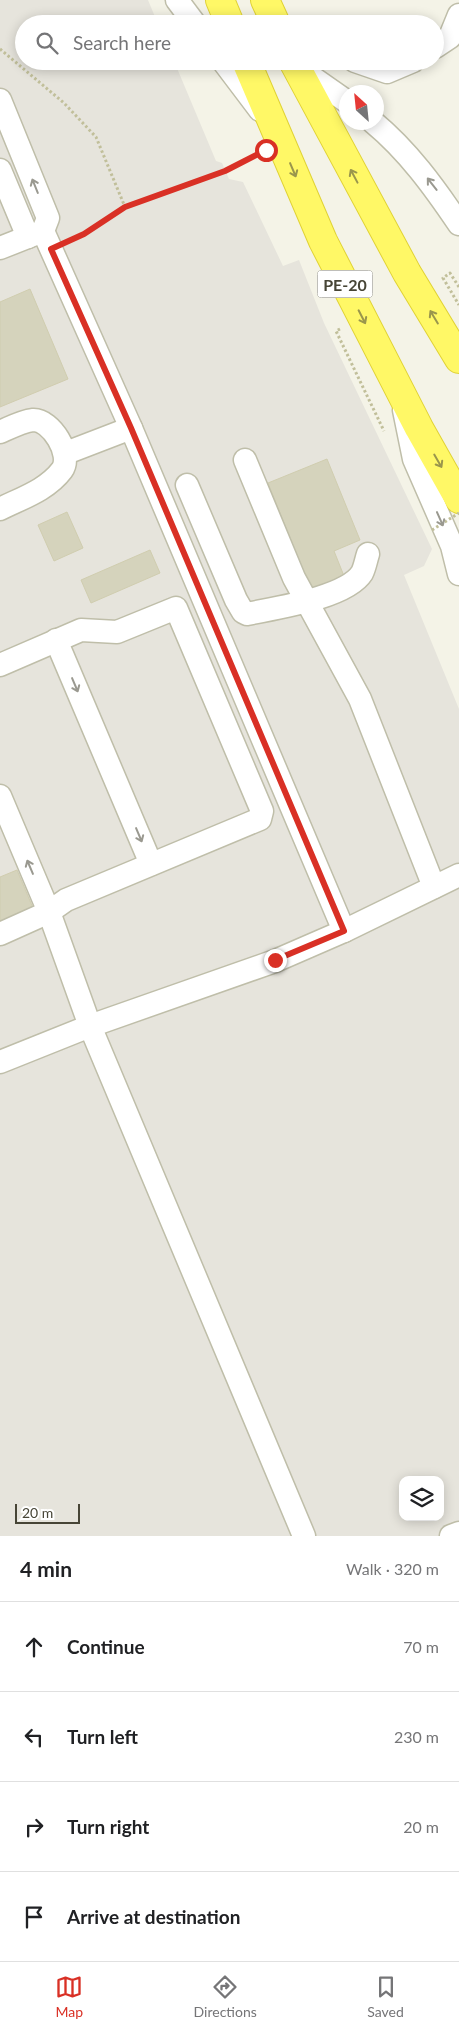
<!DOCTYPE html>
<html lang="en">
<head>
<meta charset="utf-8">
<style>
	body { margin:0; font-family:Lato,sans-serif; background:#f2f2f2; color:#202124 }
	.controls { position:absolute; right:15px; bottom:15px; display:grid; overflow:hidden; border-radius:10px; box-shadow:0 2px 12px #0003 }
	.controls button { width:45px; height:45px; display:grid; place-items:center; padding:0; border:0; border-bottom:1px solid #e0e0e0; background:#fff; color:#202124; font:25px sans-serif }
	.compass { position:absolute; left:339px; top:85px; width:45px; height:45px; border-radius:50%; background:#fff; box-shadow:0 2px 12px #0003; rotate:333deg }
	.scale { position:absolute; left:15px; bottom:12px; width:65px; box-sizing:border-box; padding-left:5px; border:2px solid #474536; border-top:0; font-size:14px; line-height:18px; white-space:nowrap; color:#474536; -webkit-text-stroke:4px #fff; paint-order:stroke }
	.stop { position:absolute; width:15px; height:15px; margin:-11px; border:4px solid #d93025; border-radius:50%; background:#fff }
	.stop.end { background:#d93025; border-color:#fff; box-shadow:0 1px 5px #0008 }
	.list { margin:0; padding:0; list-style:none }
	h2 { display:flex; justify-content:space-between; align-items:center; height:65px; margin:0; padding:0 20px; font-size:21px }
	h2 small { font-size:16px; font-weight:400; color:#757577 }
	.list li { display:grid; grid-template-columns:32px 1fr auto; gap:15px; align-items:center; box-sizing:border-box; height:90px; padding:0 20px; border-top:1px solid #e0e0e0 }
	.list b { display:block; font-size:19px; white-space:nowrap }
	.list em { font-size:16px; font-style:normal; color:#757577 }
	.icon { flex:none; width:28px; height:28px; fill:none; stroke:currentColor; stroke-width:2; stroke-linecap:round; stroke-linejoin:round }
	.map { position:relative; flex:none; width:459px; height:1536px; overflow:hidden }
	.search { position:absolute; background:#fff; box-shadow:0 2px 12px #0003; left:15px; right:15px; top:15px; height:55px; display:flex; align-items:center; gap:12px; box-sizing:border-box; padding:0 18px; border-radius:28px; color:#757577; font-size:19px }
	.sheet { height:425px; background:#fff }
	nav { display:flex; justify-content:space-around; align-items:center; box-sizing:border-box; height:70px; border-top:1px solid #e0e0e0; background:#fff; font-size:14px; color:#757577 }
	nav a { display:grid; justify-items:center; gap:2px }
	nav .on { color:#d93025 }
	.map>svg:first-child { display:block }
</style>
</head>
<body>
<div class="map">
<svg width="459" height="1536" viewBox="0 0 459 1536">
	<rect width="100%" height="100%" fill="#f4f3e7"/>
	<!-- industrial -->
	<path fill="#e6e4dc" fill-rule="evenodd" d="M0,0H148L158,24H24V61H174L216,161L222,163L229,179L243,182L283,266L299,260L324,323L432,549L424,566L404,575L459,709V1536H0ZM403,1480H440V1517H403Z"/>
	<!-- building -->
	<g fill="#d5d3bc" stroke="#d0cdaf">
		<path d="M30,289L68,379L0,407V302Z"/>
		<path d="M327,459L360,540L334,551L346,581L313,595L268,483Z"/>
		<path d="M67,512L83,548L54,561L38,525Z"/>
		<path d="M150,550L160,573L91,603L81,580Z"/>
		<path d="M17,870L33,908L0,922V877Z"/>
	</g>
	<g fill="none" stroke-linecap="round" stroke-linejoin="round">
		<!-- minor casing -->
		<g stroke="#bfbea9" stroke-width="25">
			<g id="minor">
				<path d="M177,0L195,24"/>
				<path d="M435,47L450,37L459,15"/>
				<path d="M223,61L260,110"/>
				<path d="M355,61L387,72L413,61"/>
				<path d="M296,66L346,101"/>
				<path d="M0,100L48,218L43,231L0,248"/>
				<path d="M373,122C408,151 434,187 459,224"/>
				<path d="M0,170L28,237"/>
				<path d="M43,231L131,428L344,931"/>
				<path d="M404,410L414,459L452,546L459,574"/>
				<path d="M0,432C9,428 23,421 33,420C51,419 73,455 62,470C47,490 22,498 0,509"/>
				<path d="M66,453L131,428"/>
				<path d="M245,460L294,578L360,699L434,887"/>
				<path d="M187,485L236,600L243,612L247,614C275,608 346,598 362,573C365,567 366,560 368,554"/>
				<path d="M56,640L151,864"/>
				<path d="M0,665L81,630L117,632L176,608L262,811L260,819L66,900L49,912L0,934"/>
				<path d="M0,796L49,912L90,1026L304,1536"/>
				<path d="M0,1062L90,1026L275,961L344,931L459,875"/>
				<path d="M451,1536L459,1533"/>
			</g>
		</g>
		<!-- highway casing -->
		<g stroke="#e0d235" stroke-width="30">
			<g id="highway">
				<path d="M220,0L230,24"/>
				<path d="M265,0L276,24"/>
				<path d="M246,61L323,241L419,428L459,499"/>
				<path d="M293,61L407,273L459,359"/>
			</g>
		</g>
		<!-- path -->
		<g stroke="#c1bf9a" stroke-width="3" stroke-dasharray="2.5 2.5" stroke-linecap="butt">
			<path d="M0,49L64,103L96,137L125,207"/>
			<path d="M70,240L84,234L125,207L225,171L261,153"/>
			<path d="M459,287L450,273L443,278L459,305"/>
			<path d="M340,329L336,331L384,431"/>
		</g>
		<!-- minor -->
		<use href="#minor" stroke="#fff" stroke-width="22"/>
		<!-- highway -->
		<use href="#highway" stroke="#fff866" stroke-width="28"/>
		<!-- path-bridge -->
		<path stroke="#c1bf9a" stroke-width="3" stroke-dasharray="2.5 2.5" stroke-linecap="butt" d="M432,530L459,513"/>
	</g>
	<!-- one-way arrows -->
	<defs><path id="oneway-shaft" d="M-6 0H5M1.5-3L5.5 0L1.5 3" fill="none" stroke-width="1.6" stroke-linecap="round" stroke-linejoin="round" transform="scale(1.25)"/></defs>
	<g stroke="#9a964c">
		<use href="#oneway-shaft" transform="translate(293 170) rotate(67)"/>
		<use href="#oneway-shaft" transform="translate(354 176) rotate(-118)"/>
		<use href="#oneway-shaft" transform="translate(362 317) rotate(63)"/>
		<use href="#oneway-shaft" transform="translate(434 317) rotate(-121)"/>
		<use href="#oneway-shaft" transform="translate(438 461) rotate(60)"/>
	</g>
	<g stroke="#9a9990">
		<use href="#oneway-shaft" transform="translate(432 184) rotate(-128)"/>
		<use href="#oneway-shaft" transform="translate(35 186) rotate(-112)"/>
		<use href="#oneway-shaft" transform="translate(440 519) rotate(66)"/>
		<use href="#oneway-shaft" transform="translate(75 685) rotate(67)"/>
		<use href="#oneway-shaft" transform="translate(139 835) rotate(67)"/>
		<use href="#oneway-shaft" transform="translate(30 867) rotate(-113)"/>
	</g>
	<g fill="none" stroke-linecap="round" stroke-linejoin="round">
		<!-- route -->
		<path stroke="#d93025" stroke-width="6" d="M266,150L225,171L125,207L84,234L51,249L131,428L344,931L275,960"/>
	</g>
	<g text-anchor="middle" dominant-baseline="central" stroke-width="4.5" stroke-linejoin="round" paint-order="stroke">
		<!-- shield labels -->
		<rect fill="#fff" stroke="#7e7d72" stroke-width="1" x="317.5" y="270.5" width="55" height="27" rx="4"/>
		<g font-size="16" font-weight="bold" fill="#474536">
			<text x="345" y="284">PE-20</text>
		</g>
	</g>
</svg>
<div class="controls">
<button><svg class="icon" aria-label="layers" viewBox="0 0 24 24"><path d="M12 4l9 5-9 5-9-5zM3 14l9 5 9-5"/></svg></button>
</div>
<svg class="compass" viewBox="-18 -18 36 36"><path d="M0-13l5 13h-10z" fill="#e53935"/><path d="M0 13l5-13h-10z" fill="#757577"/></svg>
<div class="scale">20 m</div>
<div class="stop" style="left:266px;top:150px"></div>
<div class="stop end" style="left:275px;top:960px"></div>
<div class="search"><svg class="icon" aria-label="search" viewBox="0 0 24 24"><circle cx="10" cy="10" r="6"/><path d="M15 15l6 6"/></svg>Search here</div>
</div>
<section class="sheet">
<h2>4 min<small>Walk · 320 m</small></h2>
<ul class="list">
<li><svg class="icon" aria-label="ahead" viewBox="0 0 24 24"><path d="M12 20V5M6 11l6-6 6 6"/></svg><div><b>Continue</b></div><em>70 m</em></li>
<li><svg class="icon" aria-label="left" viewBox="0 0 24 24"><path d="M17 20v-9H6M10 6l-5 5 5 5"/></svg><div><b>Turn left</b></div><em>230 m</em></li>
<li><svg class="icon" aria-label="right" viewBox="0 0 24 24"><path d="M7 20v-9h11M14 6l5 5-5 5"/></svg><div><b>Turn right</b></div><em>20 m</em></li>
<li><svg class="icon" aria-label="arrive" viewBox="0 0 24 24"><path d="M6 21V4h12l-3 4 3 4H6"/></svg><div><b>Arrive at destination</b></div></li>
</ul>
</section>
<nav>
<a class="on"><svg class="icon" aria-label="map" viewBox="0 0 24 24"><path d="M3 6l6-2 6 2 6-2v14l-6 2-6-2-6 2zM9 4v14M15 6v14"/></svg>Map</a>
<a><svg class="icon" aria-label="directions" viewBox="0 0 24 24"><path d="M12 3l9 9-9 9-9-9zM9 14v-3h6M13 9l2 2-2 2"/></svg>Directions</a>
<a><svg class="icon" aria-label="saved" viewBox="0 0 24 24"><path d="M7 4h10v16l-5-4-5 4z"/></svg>Saved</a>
</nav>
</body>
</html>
